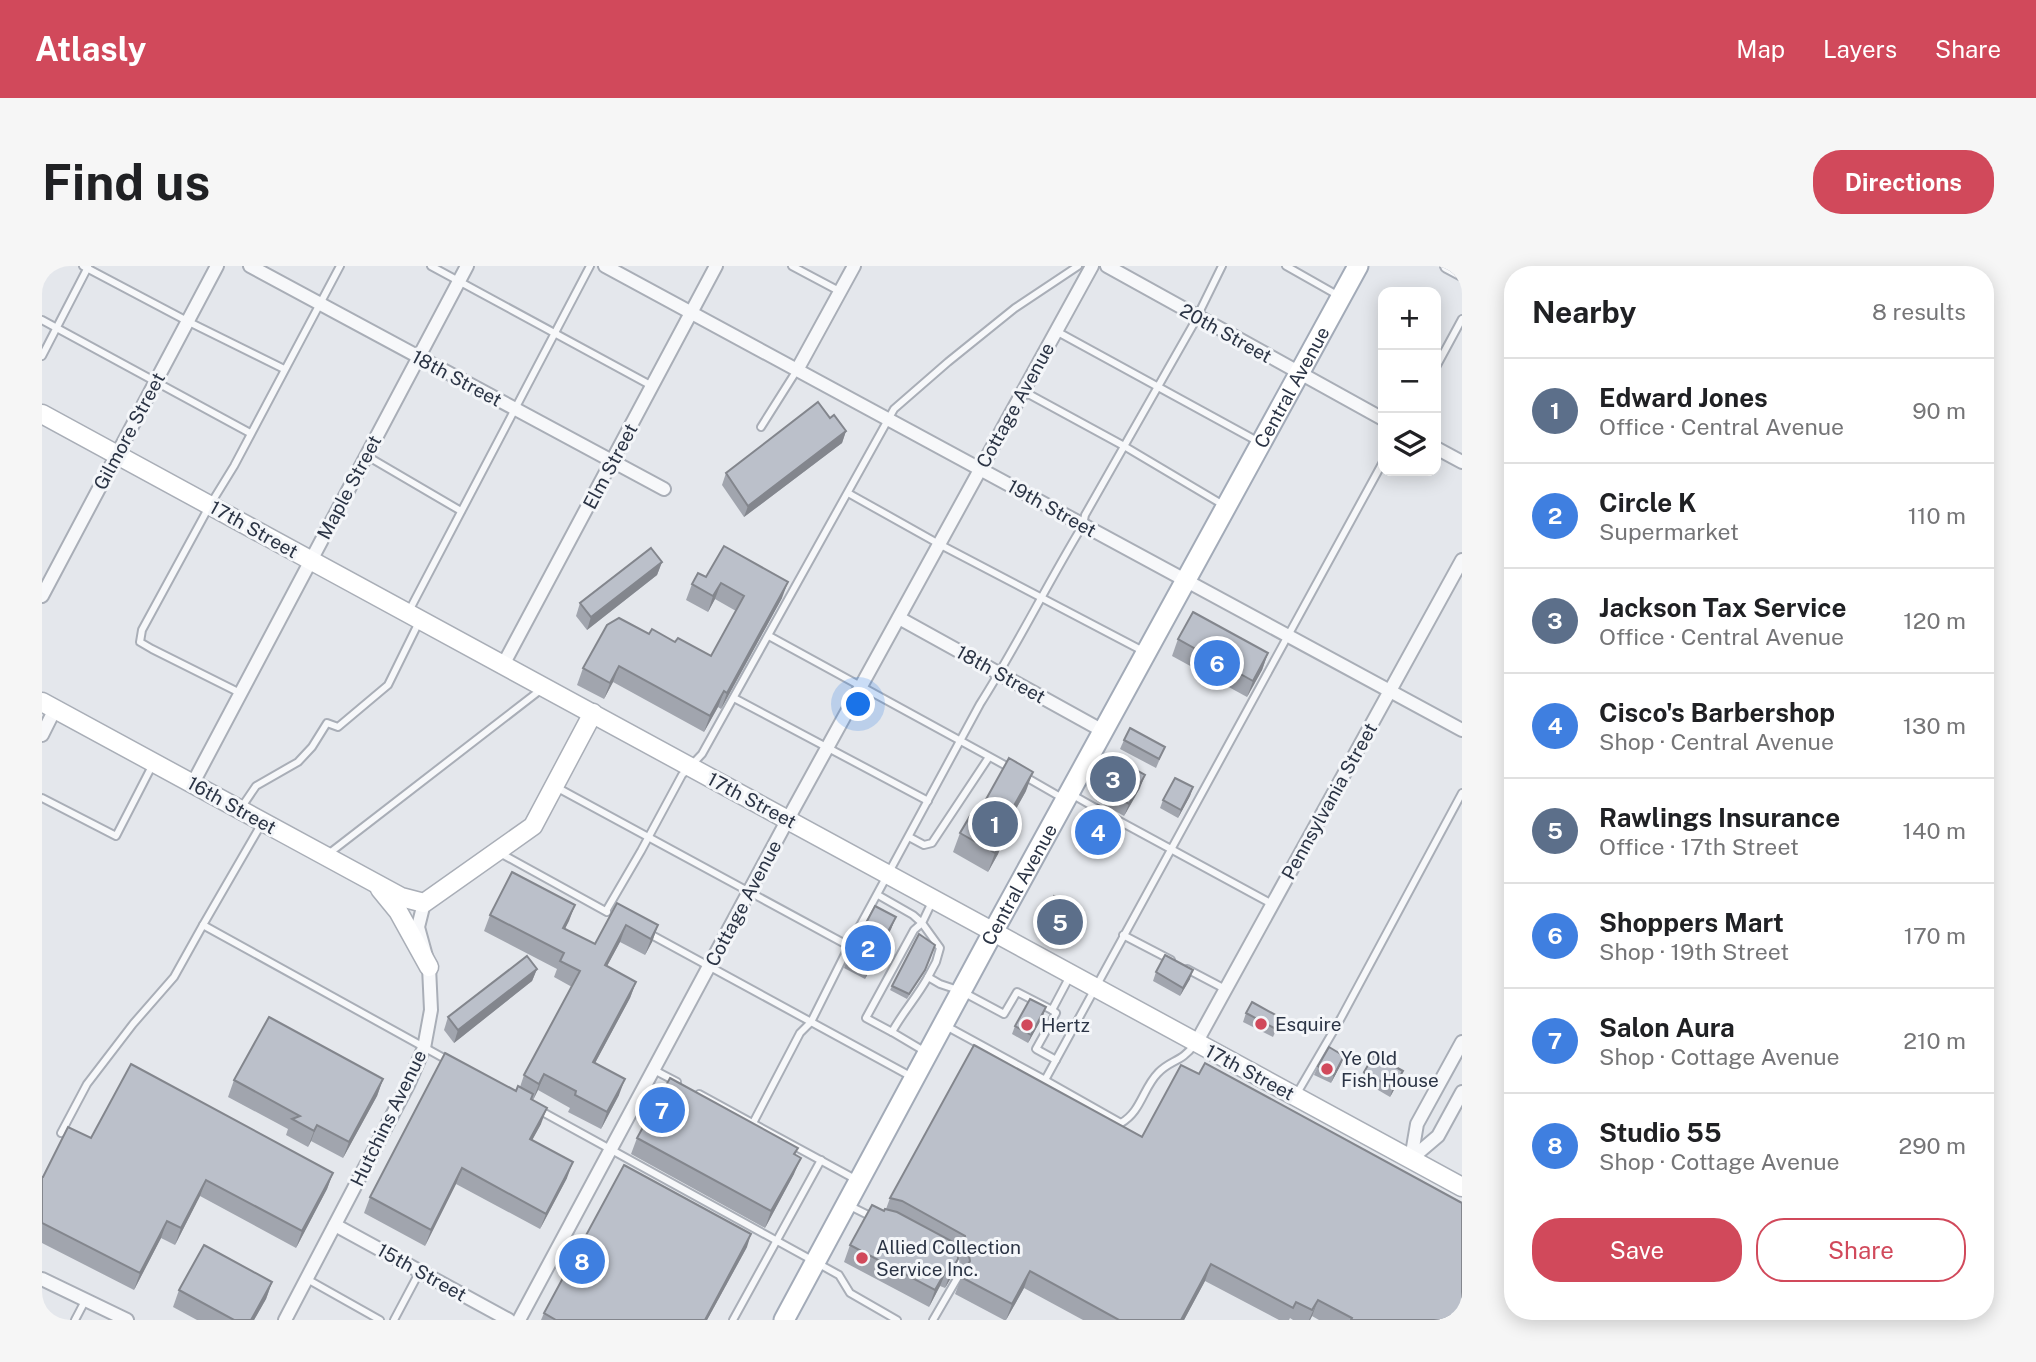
<!DOCTYPE html>
<html lang="en">
<head>
<meta charset="utf-8">
<style>
	body { margin:0; font-family:"Public Sans",sans-serif; background:#f6f6f6; color:#202124 }
	.controls { position:absolute; right:21px; top:21px; display:grid; overflow:hidden; border-radius:14px; box-shadow:0 4px 18px #0003 }
	.controls button { width:63px; height:63px; display:grid; place-items:center; padding:0; border:0; border-bottom:2px solid #e0e0e0; background:#fff; color:#202124; font:35px sans-serif }
	.you { position:absolute; left:817px; top:439px; width:24px; height:24px; margin:-18px; border:5px solid #fff; border-radius:50%; background:#1a73e8; box-shadow:0 0 0 10px #1a73e833 }
	.badge { display:grid; place-items:center; width:46px; height:46px; border-radius:50%; background:#d1495b; color:#fff; font-size:23px; font-weight:700 }
	.pin { position:absolute; translate:-50% -50%; border:4px solid #fff; box-shadow:0 2px 7px #0006 }
	.list { margin:0; padding:0; list-style:none }
	h2 { display:flex; justify-content:space-between; align-items:center; height:91px; margin:0; padding:0 28px; font-size:30px }
	h2 small { font-size:23px; font-weight:400; color:#757577 }
	.list li { display:grid; grid-template-columns:46px 1fr auto; gap:21px; align-items:center; box-sizing:border-box; height:105px; padding:0 28px; border-top:2px solid #e0e0e0 }
	.list b { display:block; font-size:26px; white-space:nowrap }
	.list p { margin:0; font-size:23px; white-space:nowrap; color:#757577 }
	.list em { font-size:23px; font-style:normal; color:#757577 }
	.actions { display:flex; gap:14px; padding:21px 28px }
	.actions a { flex:1; padding:16px 0; border:2px solid #d1495b; border-radius:28px; text-align:center; font-size:24px; color:#d1495b }
	.actions .main { background:#d1495b; color:#fff }
	.icon { flex:none; width:38px; height:38px; fill:none; stroke:currentColor; stroke-width:2; stroke-linecap:round; stroke-linejoin:round }
	.map { position:relative; flex:none; width:1420px; height:1054px; overflow:hidden; border-radius:28px }
	header { display:flex; align-items:center; gap:42px; box-sizing:border-box; height:98px; padding:0 35px; background:#d1495b; color:#fff }
	header strong { font-size:33px }
	nav { display:flex; gap:38px; margin-inline-start:auto; font-size:24px }
	.intro { display:flex; align-items:center; justify-content:space-between; box-sizing:border-box; height:168px; padding:0 42px }
	h1 { margin:0; font-size:49px }
	.button { padding:18px 32px; border-radius:28px; background:#d1495b; color:#fff; font-size:24px; font-weight:700 }
	main { display:flex; gap:42px; padding:0 42px }
	aside { flex:1; background:#fff; border-radius:28px; box-shadow:0 4px 18px #0003 }
	.map>svg:first-child { display:block }
</style>
</head>
<body>
<header>
<strong>Atlasly</strong>
<nav><a>Map</a><a>Layers</a><a>Share</a></nav>
</header>
<div class="intro"><h1>Find us</h1><a class="button">Directions</a></div>
<main>
<div class="map">
<svg width="1420" height="1054" viewBox="0 0 1420 1054">
	<rect width="100%" height="100%" fill="#e4e7ec"/>
	<g fill="none" stroke-linecap="round" stroke-linejoin="round">
		<!-- lane casing -->
		<g stroke="#a9aeb7" stroke-width="10">
			<g id="lane">
				<path d="M41,0L145,55L242,103"/>
				<path d="M389,0L610,120"/>
				<path d="M750,0L797,25"/>
				<path d="M1244,0L1297,30"/>
				<path d="M0,54L208,167"/>
				<path d="M1014,65L1215,175"/>
				<path d="M0,90L46,1"/>
				<path d="M1394,101L1420,53"/>
				<path d="M981,125L1082,180L1183,240"/>
				<path d="M719,161L755,104"/>
				<path d="M325,190L419,245"/>
				<path d="M806,227L897,278L1101,385"/>
				<path d="M367,345L548,0"/>
				<path d="M727,370L970,503"/>
				<path d="M198,427L110,383L98,376L100,364L168,239L192,200L298,0"/>
				<path d="M692,432L886,535"/>
				<path d="M982,510L1022,533"/>
				<path d="M514,521L807,680"/>
				<path d="M1029,528L1059,545"/>
				<path d="M0,532L74,570L110,500"/>
				<path d="M199,542L214,520L256,496L270,481L285,457L296,461L346,419L378,354"/>
				<path d="M1068,550L1230,638"/>
				<path d="M220,557L161,659L407,795"/>
				<path d="M867,571L882,579L890,577L947,491"/>
				<path d="M458,587L565,646"/>
				<path d="M285,589L501,422"/>
				<path d="M836,629L871,649L880,657L872,664L824,752L850,766"/>
				<path d="M564,645L599,585L640,509L660,488L852,143L906,96L973,42L1036,0"/>
				<path d="M606,667L870,811"/>
				<path d="M1081,669L1129,694"/>
				<path d="M1145,703L1183,723"/>
				<path d="M886,711L894,696L898,682L880,657L890,636"/>
				<path d="M1010,744L1014,747L994,783L1014,794"/>
				<path d="M904,760L1003,814L1341,196"/>
				<path d="M882,785L850,766C861,746 875,731 886,711L898,718L919,725L962,748L975,726L1010,744L1028,710"/>
				<path d="M612,804L635,816"/>
				<path d="M1003,814L1079,857C1099,846 1101,822 1116,807C1128,794 1140,796 1152,779"/>
				<path d="M657,828L813,913"/>
				<path d="M1254,829L1299,752L1420,527"/>
				<path d="M497,844L797,1009L808,1027L855,1054"/>
				<path d="M711,857L758,767L769,756L807,680L938,438C975,380 1005,318 1041,259L1043,249L1151,59L1180,0"/>
				<path d="M19,867L45,818L91,758L132,711L161,659"/>
				<path d="M808,940L830,951"/>
				<path d="M265,1013L338,1054"/>
				<path d="M33,1054L43,1035"/>
				<path d="M352,1054L378,1005"/>
				<path d="M691,1054L779,894"/>
				<path d="M891,1054L916,1011L914,993"/>
			</g>
		</g>
		<!-- street casing -->
		<g stroke="#a9aeb7" stroke-width="16">
			<g id="street">
				<path d="M208,0L622,223"/>
				<path d="M563,0L1420,464"/>
				<path d="M1065,0L1341,153"/>
				<path d="M1405,0L1420,8"/>
				<path d="M755,104L812,0"/>
				<path d="M1394,182L1420,196"/>
				<path d="M0,330L175,0"/>
				<path d="M857,352L1061,465"/>
				<path d="M461,399L674,0"/>
				<path d="M0,469L13,443"/>
				<path d="M151,517L425,0"/>
				<path d="M1154,777L1420,294"/>
				<path d="M1369,893L1375,858L1420,776"/>
				<path d="M1369,893L1396,870L1420,826"/>
				<path d="M293,959L467,1054"/>
				<path d="M0,1013L85,1054"/>
				<path d="M243,1054L366,819L382,782L389,744L387,701L376,661L382,637"/>
				<path d="M477,1054L746,553L1050,0"/>
			</g>
		</g>
		<!-- secondary casing -->
		<g stroke="#a9aeb7" stroke-width="21">
			<g id="secondary">
				<path d="M0,148L1420,921"/>
				<path d="M0,436L359,631L382,637L491,560L551,447"/>
				<path d="M338,623L356,645L387,701"/>
			</g>
		</g>
		<!-- primary casing -->
		<g stroke="#a3abb8" stroke-width="23">
			<g id="primary">
				<path id="s1" d="M742,1054L951,666L1316,0"/>
			</g>
		</g>
		<!-- lane -->
		<use href="#lane" stroke="#f7f8fa" stroke-width="6"/>
		<!-- street -->
		<use href="#street" stroke="#f7f8fa" stroke-width="12"/>
		<!-- secondary -->
		<use href="#secondary" stroke="#fff" stroke-width="18"/>
		<!-- primary -->
		<use href="#primary" stroke="#fff" stroke-width="19"/>
	</g>
	<!-- wall -->
	<g fill="#a1a5ae">
		<path d="M788,152L804,165L800,177L702,251L680,219L684,207Z"/>
		<path d="M620,296L615,309L545,364L534,350L538,337Z"/>
		<path d="M664,311L740,332L679,443L676,441L662,466L571,416L562,433L535,419L541,402L607,368L633,376L669,390L694,345L673,333L666,346L644,334L650,318Z"/>
		<path d="M1136,373L1226,387L1220,404L1205,431L1130,390Z"/>
		<path d="M1082,474L1123,481L1114,502L1078,483Z"/>
		<path d="M1151,521L1148,530L1136,552L1118,542L1121,534Z"/>
		<path d="M1058,522H1098L1082,550L1054,534Z"/>
		<path d="M984,525L960,568L963,570L956,588L946,606L911,586L918,567L933,553Z"/>
		<path d="M1076,550L1073,559L1060,582L1040,570L1043,562Z"/>
		<path d="M575,637L616,659L610,676L603,689L578,676L565,700L594,716L588,732L553,797L577,829L559,863L526,846L528,842L496,824L491,834L499,858L490,874L525,912L498,963L414,918L383,980L322,947L328,931L478,821L482,809L530,721L512,711L515,703L442,665L448,649L533,639L523,663L553,678Z"/>
		<path d="M1041,645L1028,673L999,658L1002,650Z"/>
		<path d="M854,651L849,663L823,713L802,702L807,689Z"/>
		<path d="M495,703L490,715L412,777L402,764L406,751Z"/>
		<path d="M1114,706L1148,713L1138,730L1111,715Z"/>
		<path d="M881,708L865,733L848,724L850,720Z"/>
		<path d="M1204,747L1236,760L1231,771L1201,756Z"/>
		<path d="M1001,750L986,777L970,768L973,760Z"/>
		<path d="M932,779L1420,1054H1277L1270,1050L1268,1054H1251L1248,1052L1247,1054H1237L1163,1015L1142,1054H1041L982,1022L964,1054H962L913,1028L921,1007L917,986L915,985L916,993L910,1010L903,1022L898,1020L887,1041L802,996L808,979L844,943L848,932Z"/>
		<path d="M1299,798L1289,817L1272,809L1276,800Z"/>
		<path d="M1322,806L1358,813L1348,831L1319,814Z"/>
		<path d="M341,813L335,830L301,892L269,875L266,881L244,869L246,863L186,831L192,814Z"/>
		<path d="M49,872L291,907L285,923L254,982L158,930L133,979L119,972L92,1024L0,977V911Z"/>
		<path d="M595,872L756,882L753,889L752,908L723,962L589,888Z"/>
		<path d="M705,981L665,1054H499L502,1047Z"/>
		<path d="M230,1016L224,1033L212,1054H155L131,1041L137,1024Z"/>
	</g>
	<!-- shaded-wall -->
	<g fill="#83868d">
		<path d="M804,165L800,177L702,251L706,240Z"/>
		<path d="M620,296L615,309L545,364L549,351Z"/>
		<path d="M746,316L740,332L679,443L685,427Z"/>
		<path d="M679,317L673,333L666,346L671,330Z"/>
		<path d="M1226,387L1220,404L1205,431L1211,415Z"/>
		<path d="M577,400L571,416L562,433L568,417Z"/>
		<path d="M682,425L676,441L662,466L668,450Z"/>
		<path d="M991,506L984,525L950,585L957,566Z"/>
		<path d="M1103,509L1098,522L1082,550L1087,538Z"/>
		<path d="M1151,521L1148,530L1136,552L1139,544Z"/>
		<path d="M1076,550L1073,559L1060,582L1063,574Z"/>
		<path d="M963,570L956,588L946,606L953,587Z"/>
		<path d="M533,639L527,655L515,678L521,662Z"/>
		<path d="M854,651L849,663L823,713L827,700Z"/>
		<path d="M584,659L578,676L557,715L563,699Z"/>
		<path d="M616,659L610,676L603,689L609,673Z"/>
		<path d="M495,703L490,715L412,777L416,764Z"/>
		<path d="M1151,704L1148,713L1138,730L1141,722Z"/>
		<path d="M594,716L588,732L545,812L551,796Z"/>
		<path d="M1004,741L1001,750L986,777L989,769Z"/>
		<path d="M1302,790L1299,798L1289,817L1292,809Z"/>
		<path d="M1361,805L1358,813L1348,831L1351,822Z"/>
		<path d="M502,808L496,824L491,834L497,818Z"/>
		<path d="M341,813L335,830L301,892L307,876Z"/>
		<path d="M583,813L577,829L559,863L565,846Z"/>
		<path d="M505,842L499,858L482,889L488,873Z"/>
		<path d="M275,859L269,875L266,881L272,865Z"/>
		<path d="M759,892L752,908L723,962L729,945Z"/>
		<path d="M531,896L525,912L498,963L504,948Z"/>
		<path d="M420,902L414,918L383,980L389,964Z"/>
		<path d="M291,907L285,923L254,982L260,965Z"/>
		<path d="M164,914L158,930L133,979L139,962Z"/>
		<path d="M125,955L119,972L92,1024L98,1007Z"/>
		<path d="M709,968L705,981L665,1054H663Z"/>
		<path d="M916,993L910,1010L903,1022L909,1005Z"/>
		<path d="M1169,998L1163,1015L1142,1054H1139Z"/>
		<path d="M905,1003L898,1020L887,1041L893,1024Z"/>
		<path d="M988,1005L982,1022L964,1054L970,1038Z"/>
		<path d="M230,1016L224,1033L212,1054H209Z"/>
		<path d="M1276,1034L1270,1050L1268,1054H1267Z"/>
	</g>
	<!-- building -->
	<g fill="#bbc0ca" stroke="#83868d" stroke-width="2">
		<path d="M776,136L788,152L792,149L804,165L706,240L684,207Z"/>
		<path d="M682,280L746,316L685,427L682,425L668,450L577,400L568,417L541,402L565,359L577,352L607,368L610,363L633,376L636,372L669,390L702,330L679,317L671,330L650,318L656,307L664,311Z"/>
		<path d="M609,282L620,296L549,351L538,337Z"/>
		<path d="M1151,346L1226,387L1211,415L1136,373Z"/>
		<path d="M1088,462L1123,481L1117,493L1082,474Z"/>
		<path d="M967,492L991,506L957,566L963,570L953,587L918,567L928,550L933,553Z"/>
		<path d="M1078,495L1103,509L1087,538L1058,522L1068,504L1072,506Z"/>
		<path d="M1133,512L1151,521L1139,544L1121,534Z"/>
		<path d="M1056,539L1076,550L1063,574L1043,562Z"/>
		<path d="M470,606L533,639L521,662L553,678L575,637L616,659L609,673L584,659L563,699L594,716L551,796L583,813L565,846L533,829L534,825L502,808L497,818L482,809L538,705L518,695L522,687L448,649Z"/>
		<path d="M1012,630L1041,645L1031,665L1002,650Z"/>
		<path d="M833,640L854,651L827,700L807,689Z"/>
		<path d="M877,668L893,679L883,704L867,728L850,720Z"/>
		<path d="M1123,689L1151,704L1141,722L1114,706Z"/>
		<path d="M485,690L495,703L416,764L406,751Z"/>
		<path d="M988,733L1004,741L989,769L973,760Z"/>
		<path d="M1210,736L1239,752L1234,763L1204,747Z"/>
		<path d="M227,751L341,813L307,876L275,859L272,865L250,853L258,850L192,814Z"/>
		<path d="M932,779L1100,871L1139,799L1157,808L1163,797L1420,937V1054H1309L1310,1052L1276,1034L1270,1044L1254,1036L1251,1042L1169,998L1139,1054H1077L988,1005L970,1038L919,1011L928,995L923,970L860,935L848,932Z"/>
		<path d="M1287,781L1302,790L1292,809L1276,800Z"/>
		<path d="M403,787L474,825L476,820L491,828L489,833L505,842L488,873L531,896L504,948L420,902L389,964L328,931Z"/>
		<path d="M1332,789L1361,805L1351,822L1322,806Z"/>
		<path d="M89,798L291,907L260,965L164,914L139,962L125,955L98,1007L0,957V911H1L26,861L49,872Z"/>
		<path d="M628,812L756,882L752,888L759,892L729,945L595,872Z"/>
		<path d="M582,899L709,968L663,1054H514L502,1047Z"/>
		<path d="M830,939L842,945L843,943L855,946L915,978L916,993L909,1005L905,1003L893,1024L808,979Z"/>
		<path d="M162,979L230,1016L209,1054H192L137,1024Z"/>
	</g>
	<!-- markers -->
	<g fill="#d1495b" stroke="#f4f6f9" stroke-width="2.5">
		<circle cx="1219" cy="758" r="7"/>
		<circle cx="985" cy="759" r="7"/>
		<circle cx="1285" cy="803" r="7"/>
		<circle cx="820" cy="992" r="7"/>
	</g>
	<g text-anchor="middle" dominant-baseline="central" stroke-width="6" stroke-linejoin="round" paint-order="stroke">
		<!-- street labels -->
		<g font-size="19" fill="#2b3445" stroke="#f4f6f9">
			<text transform="translate(1184 67) rotate(29)">20th Street</text>
			<text transform="translate(415 112) rotate(28)">18th Street</text>
			<text stroke="none"><textPath href="#s1" startOffset="1062">Central Avenue</textPath></text>
			<text transform="translate(973 139) rotate(-61)">Cottage Avenue</text>
			<text transform="translate(87 165) rotate(-62)">Gilmore Street</text>
			<text transform="translate(568 200) rotate(-62)">Elm Street</text>
			<text transform="translate(307 221) rotate(-62)">Maple Street</text>
			<text transform="translate(1010 242) rotate(29)">19th Street</text>
			<text transform="translate(212 263) rotate(29)">17th Street</text>
			<text transform="translate(959 408) rotate(29)">18th Street</text>
			<text transform="translate(710 534) rotate(28)">17th Street</text>
			<text transform="translate(1287 535) rotate(-61)">Pennsylvania Street</text>
			<text transform="translate(190 539) rotate(29)">16th Street</text>
			<text stroke="none"><textPath href="#s1" startOffset="495">Central Avenue</textPath></text>
			<text transform="translate(701 637) rotate(-62)">Cottage Avenue</text>
			<text transform="translate(1208 806) rotate(28)">17th Street</text>
			<text transform="translate(346 852) rotate(-64)">Hutchins Avenue</text>
			<text transform="translate(380 1006) rotate(29)">15th Street</text>
		</g>
		<!-- poi labels -->
		<g font-size="19" fill="#2b3445" stroke="#f4f6f9" text-anchor="start">
			<text x="1233" y="758">Esquire</text>
			<text x="999" y="759">Hertz</text>
			<text x="1299" y="792">Ye Old<tspan x="1299" dy="22">Fish House</tspan></text>
			<text x="834" y="981">Allied Collection<tspan x="834" dy="22">Service Inc.</tspan></text>
		</g>
	</g>
</svg>
<div class="controls">
<button>+</button>
<button>−</button>
<button><svg class="icon" aria-label="layers" viewBox="0 0 24 24"><path d="M12 4l9 5-9 5-9-5zM3 14l9 5 9-5"/></svg></button>
</div>
<div class="you"></div>
<div class="pin badge" style="left:953px;top:558px;background:#5c6f8a">1</div>
<div class="pin badge" style="left:826px;top:682px;background:#3f7fe0">2</div>
<div class="pin badge" style="left:1071px;top:513px;background:#5c6f8a">3</div>
<div class="pin badge" style="left:1056px;top:566px;background:#3f7fe0">4</div>
<div class="pin badge" style="left:1018px;top:656px;background:#5c6f8a">5</div>
<div class="pin badge" style="left:1175px;top:397px;background:#3f7fe0">6</div>
<div class="pin badge" style="left:620px;top:844px;background:#3f7fe0">7</div>
<div class="pin badge" style="left:540px;top:995px;background:#3f7fe0">8</div>
</div>
<aside>
<h2>Nearby<small>8 results</small></h2>
<ul class="list">
<li><span class="badge" style="background:#5c6f8a">1</span><div><b>Edward Jones</b><p>Office · Central Avenue</p></div><em>90 m</em></li>
<li><span class="badge" style="background:#3f7fe0">2</span><div><b>Circle K</b><p>Supermarket</p></div><em>110 m</em></li>
<li><span class="badge" style="background:#5c6f8a">3</span><div><b>Jackson Tax Service</b><p>Office · Central Avenue</p></div><em>120 m</em></li>
<li><span class="badge" style="background:#3f7fe0">4</span><div><b>Cisco's Barbershop</b><p>Shop · Central Avenue</p></div><em>130 m</em></li>
<li><span class="badge" style="background:#5c6f8a">5</span><div><b>Rawlings Insurance</b><p>Office · 17th Street</p></div><em>140 m</em></li>
<li><span class="badge" style="background:#3f7fe0">6</span><div><b>Shoppers Mart</b><p>Shop · 19th Street</p></div><em>170 m</em></li>
<li><span class="badge" style="background:#3f7fe0">7</span><div><b>Salon Aura</b><p>Shop · Cottage Avenue</p></div><em>210 m</em></li>
<li><span class="badge" style="background:#3f7fe0">8</span><div><b>Studio 55</b><p>Shop · Cottage Avenue</p></div><em>290 m</em></li>
</ul>
<div class="actions"><a class="main">Save</a><a>Share</a></div>
</aside>
</main>
</body>
</html>
